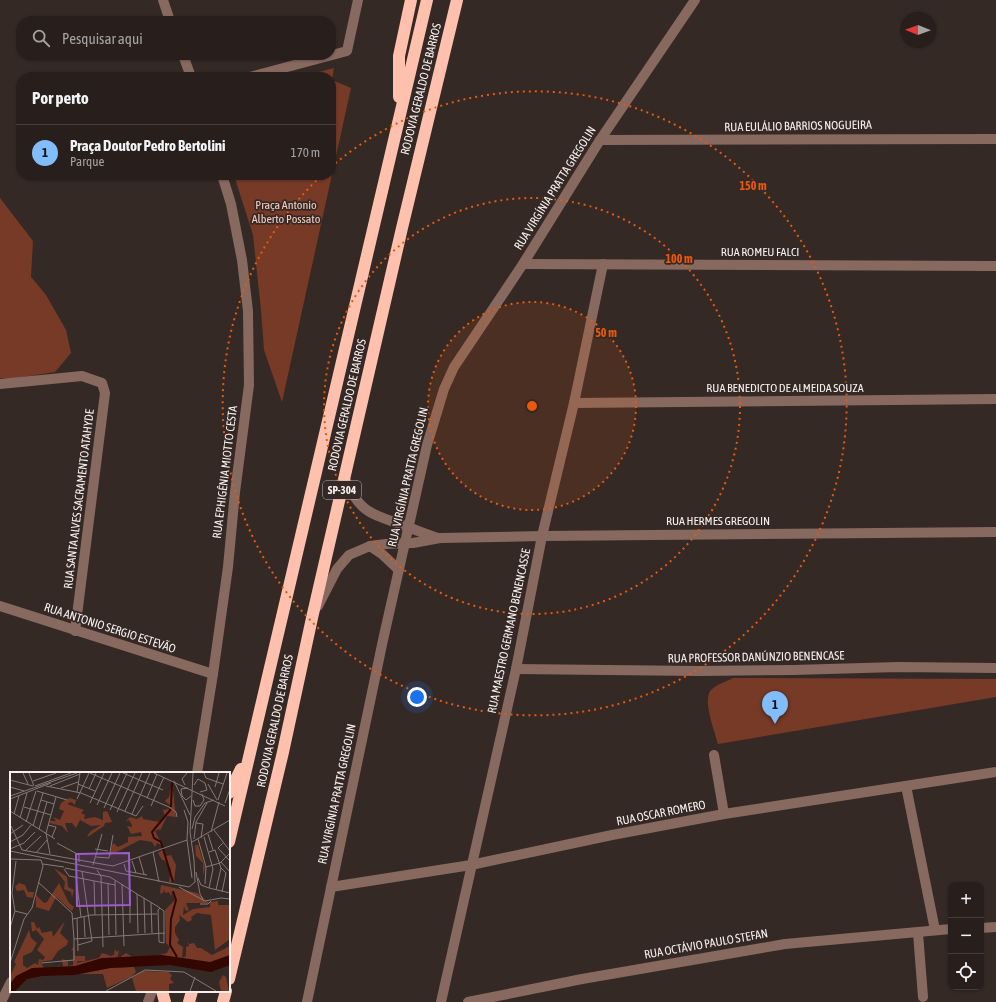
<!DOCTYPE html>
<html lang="pt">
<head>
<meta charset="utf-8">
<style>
	:root { --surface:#281f1c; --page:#342c29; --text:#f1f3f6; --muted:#a5a2a3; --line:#443d3b; --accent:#80bdfa }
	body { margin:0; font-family:"Asap Condensed",sans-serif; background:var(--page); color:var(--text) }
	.controls { position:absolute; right:12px; bottom:12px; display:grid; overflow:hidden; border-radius:8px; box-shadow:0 1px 3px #0004 }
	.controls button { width:36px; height:36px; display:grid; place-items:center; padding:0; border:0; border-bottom:1px solid var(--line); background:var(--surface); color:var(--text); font:20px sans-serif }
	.compass { position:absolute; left:900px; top:12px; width:36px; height:36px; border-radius:50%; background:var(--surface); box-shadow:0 1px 3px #0004; rotate:271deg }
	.you { position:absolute; left:417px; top:697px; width:14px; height:14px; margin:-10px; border:3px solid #fff; border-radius:50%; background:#1a73e8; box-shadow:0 0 0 6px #1a73e833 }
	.badge { display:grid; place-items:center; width:26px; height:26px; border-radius:50%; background:var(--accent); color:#111; font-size:13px; font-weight:700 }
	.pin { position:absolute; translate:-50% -33px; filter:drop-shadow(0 1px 2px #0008) }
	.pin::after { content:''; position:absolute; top:21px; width:14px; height:12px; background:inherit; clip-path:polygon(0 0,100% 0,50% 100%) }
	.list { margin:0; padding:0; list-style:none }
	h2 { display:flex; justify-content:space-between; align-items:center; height:52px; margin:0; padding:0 16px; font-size:17px }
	h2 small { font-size:13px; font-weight:400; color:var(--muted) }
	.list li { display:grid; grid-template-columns:26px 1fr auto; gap:12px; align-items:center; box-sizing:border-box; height:56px; padding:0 16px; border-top:1px solid var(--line) }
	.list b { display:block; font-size:15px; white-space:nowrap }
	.list p { margin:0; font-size:13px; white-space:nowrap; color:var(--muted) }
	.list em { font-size:13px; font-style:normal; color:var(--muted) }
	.icon { flex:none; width:22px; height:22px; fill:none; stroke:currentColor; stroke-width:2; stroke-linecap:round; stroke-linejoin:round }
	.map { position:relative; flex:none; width:996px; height:1002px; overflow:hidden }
	.search { position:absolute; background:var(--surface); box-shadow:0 1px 3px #0004; left:16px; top:16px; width:320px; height:44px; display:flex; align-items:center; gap:10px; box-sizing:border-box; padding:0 14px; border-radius:16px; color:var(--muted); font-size:15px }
	.panel { position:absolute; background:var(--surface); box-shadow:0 1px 3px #0004; left:16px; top:72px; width:320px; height:108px; border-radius:16px }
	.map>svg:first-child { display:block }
	.green { fill:#773a26 }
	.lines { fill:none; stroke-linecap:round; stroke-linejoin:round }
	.minor { stroke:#88695f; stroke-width:10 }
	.highway { stroke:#ffc1ad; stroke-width:12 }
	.ring { fill:none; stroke:#e8590c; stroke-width:2; stroke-dasharray:2 4 }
	.labels { text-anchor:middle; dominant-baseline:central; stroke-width:3.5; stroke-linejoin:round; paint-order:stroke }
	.shield { fill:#352926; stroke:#beb4b1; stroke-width:1 }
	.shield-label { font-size:11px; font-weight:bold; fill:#f8f0ed }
	.street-label { font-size:12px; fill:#f8f0ed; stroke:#352926 }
	.park-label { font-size:12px; fill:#f7cec0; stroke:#352926 }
	.inset-river { fill:none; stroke:#340600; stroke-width:2 }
	.inset-road { fill:none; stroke:#837976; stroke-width:1 }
	.view { fill:#9a5dca; fill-opacity:0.15; stroke:#9a5dca; stroke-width:2 }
	.inset-edge { fill:none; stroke:#f8f0ed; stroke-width:2 }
	.centre { fill:#e8590c; stroke:#352926; stroke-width:2 }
	.ring-label { font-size:12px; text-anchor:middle; font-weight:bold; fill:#e8590c; stroke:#352926; stroke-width:3.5; stroke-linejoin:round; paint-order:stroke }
</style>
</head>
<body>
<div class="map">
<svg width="996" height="1002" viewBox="0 0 996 1002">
	<rect width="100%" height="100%" fill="#352926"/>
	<g class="green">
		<path d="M334,68l-2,12 19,8 -69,314 -18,-52 -3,-40 -8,-75 -19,-60h97v-98h-31z"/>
		<path d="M0,198l33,43 -2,36 15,18 20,35 5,23 -16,19 -45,7 -10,-1z"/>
		<path d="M733,678l263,1v18l-278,47c-3,-12 -16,-44 -7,-54 6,-6 15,-8 22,-12z"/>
	</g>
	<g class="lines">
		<g class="minor">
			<path d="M163,0l7,21"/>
			<path d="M183,55l8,22"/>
			<path d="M250,77l97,-26 11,-51"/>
			<path d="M600,140l396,-1"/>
			<path d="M523,264l473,2"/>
			<path d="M0,384l82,-8 20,7 3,10 -30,238"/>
			<path d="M574,403l422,-4"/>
			<path d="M345,479c16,37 29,35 63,48 10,4 20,8 30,11"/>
			<path d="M370,546l12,8 17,16"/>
			<path d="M0,606l213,68"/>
			<path d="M318,606l19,-37 12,-14 21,-9 16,-2 27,-1 27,-5 102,-2 454,-4"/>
			<path d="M516,669l182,2 95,-1 105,-3 98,1"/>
			<path d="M714,755l10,59"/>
			<path d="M197,773l16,-99 15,-107 7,-75 14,-107 -1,-74 -6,-51 -11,-56 -9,-29"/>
			<path d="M906,786l29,144"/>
			<path d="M331,887l140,-22 141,-30 112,-21 272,-42"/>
			<path d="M981,928l15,-1"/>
			<path d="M918,933l5,64"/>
			<path d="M1,1002l10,-20"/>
			<path d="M148,1002l4,-11"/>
			<path d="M307,1002l76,-362 44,-195 17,-56 10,-22 69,-103 77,-124 95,-140"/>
			<path d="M441,1002l75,-333 26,-133 32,-133 29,-139"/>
			<path d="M468,1002l114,-23 203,-35 166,-15"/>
		</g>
		<g class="highway">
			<path d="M399,97v-41l12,-56"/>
			<path d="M229,793l12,-24"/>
			<path d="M229,842l198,-842"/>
			<path d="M229,979l54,-227 29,-134 90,-390 55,-228"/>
			<path d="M162,991l3,11"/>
			<path d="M189,1002l3,-11"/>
			<path d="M223,1002l3,-11"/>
		</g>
	</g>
	<circle cx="532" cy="406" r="104" fill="#e8590c" fill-opacity=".12"/>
	<g class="ring">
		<circle cx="532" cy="406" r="104"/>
		<circle cx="532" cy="406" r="208"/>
		<path d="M331 167A312 312 0 1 1 321 176"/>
	</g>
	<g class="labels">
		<rect class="shield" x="323" y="481" width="38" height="18" rx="3"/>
		<g class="shield-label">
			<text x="342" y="490">SP-304</text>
		</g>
		<g class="street-label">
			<text transform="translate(421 89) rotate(-76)">RODOVIA GERALDO DE BARROS</text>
			<text transform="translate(798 126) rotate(-1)">RUA EULÁLIO BARRIOS NOGUEIRA</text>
			<text transform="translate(555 188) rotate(-58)">RUA VIRGÍNIA PRATTA GREGOLIN</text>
			<text x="760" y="252">RUA ROMEU FALCI</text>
			<text x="785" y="388">RUA BENEDICTO DE ALMEIDA SOUZA</text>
			<text transform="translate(347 405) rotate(-77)">RODOVIA GERALDO DE BARROS</text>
			<text transform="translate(225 472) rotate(-83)">RUA EPHIGÊNIA MIOTTO CESTA</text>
			<text transform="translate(408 477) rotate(-77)">RUA VIRGÍNIA PRATTA GREGOLIN</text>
			<text transform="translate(79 499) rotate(-83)">RUA SANTA ALVES SACRAMENTO ATAHYDE</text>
			<text x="718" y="521">RUA HERMES GREGOLIN</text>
			<text transform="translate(110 628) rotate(18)">RUA ANTONIO SERGIO ESTEVÃO</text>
			<text transform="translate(509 631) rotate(-78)">RUA MAESTRO GERMANO BENENCASSE</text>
			<text transform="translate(756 657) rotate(-1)">RUA PROFESSOR DANÚNZIO BENENCASE</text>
			<text transform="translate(275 721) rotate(-78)">RODOVIA GERALDO DE BARROS</text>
			<text transform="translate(337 794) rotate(-78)">RUA VIRGÍNIA PRATTA GREGOLIN</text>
			<text transform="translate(661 813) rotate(-11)">RUA OSCAR ROMERO</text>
			<text transform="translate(706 944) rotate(-10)">RUA OCTÁVIO PAULO STEFAN</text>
		</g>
		<g class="park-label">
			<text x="286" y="205">Praça Antonio<tspan x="286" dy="14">Alberto Possato</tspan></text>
		</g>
	</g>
	<g transform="translate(10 772)">
		<rect width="220" height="220" fill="#352926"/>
		<path d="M162,10l4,35 -9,-1 -7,15 -1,-2 -4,2 8,15 -6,-3 -2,4 -3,-5 -12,-2 -31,16 4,-13 5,4 10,-5v-5l14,-1 -1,-4 -10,2 -4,-8 5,1v-2l-3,-5 -4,2 5,-5 7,2 5,-3 1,3 17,3 5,-6 -2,-6 7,-1v-4l-5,-4 4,-4zM59,26l14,4 -7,-2 -1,5 -4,-3 -4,2 17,6 -3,3 4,2 -1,4 11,-2 8,3v-8l4,-1 5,11 -7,1 -1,3 -15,10h-2l4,-5 10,-6 -10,1 -11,-6 -4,8 -4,-5h-7l3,10 -6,-7 -13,-3 1,-2h6l-3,-4 7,3 4,-9 -5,-2 2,-6zM185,73h3l7,22 -2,9v-13l-7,-7zM154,77l2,7 5,-1 5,10 -2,17h-5l2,-13 -7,-9h-2l-4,-7zM44,96l13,9 1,10 6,3 -2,8 -1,-6 -7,-3 1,-7zM9,111l6,2 3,7h6l-1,6 -6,-1 -3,-7 -7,1 -2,-4zM49,111l10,20 5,4 -2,4 -16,-14 -7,14 -13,-4v-12l8,8 3,-1zM151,113l36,8 12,10h-23l3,8 -4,-1 -1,-5 -1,10 10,-6 17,-2v-5l8,-1v4h12v34l-15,11 -4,-35 -14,-2 -6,4 1,3 -4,2 -9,-7 1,5 -5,7v6l4,7 -2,3 6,4 -1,11 4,-2v-9l3,-1 -2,-7 2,5 5,-1 3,5h4l11,7 18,-9v9l-22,9 -52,-8 11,-3 3,-6 -4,-4 -1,-33 10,-10 -3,-9 -1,6 -2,-5 -3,1 -3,-4 1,3 -4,2zM55,149l-5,12 8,8 -1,4 -9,6 -6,9 -12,2 4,6 -34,19v-11l6,-12 -2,-2 15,-32 2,8 6,5 -5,9 -9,4v9l4,3 8,-5 3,2 1,-6 4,1 2,-3 -8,-7 7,-11 -8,-9 -4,2 -1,-10h3l3,7 2,-2 3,6 10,-2 1,6zM64,174l1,10h10v5h-7l-1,2 22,-5 3,-5 9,3 3,-1 1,-6 2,3 2,-2 -1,6 -3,-2 4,4 7,-5 10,6 -37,1 -26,8 -16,2 1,-5 2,3 3,-2 -1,-7 6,2v5l5,-1v-15l-2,1zM124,195l2,5 -5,5 -24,11 -4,-14h-23l30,-6zM133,199l25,1 4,3 -2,4 4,4 -5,1v7h-33l-4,-13zM213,203l3,2 3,14h-8l-2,-9z" fill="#773a26"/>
		<path d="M152,183l48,7 20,-7v10l-19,7 -41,-7 -60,3 -36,7 -32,1 -15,3 -12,12h-5v-7l6,-8 16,-8 43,-2 27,-8z" fill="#340600"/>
		<path class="inset-river" d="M161,35l1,-25M161,37l-19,23 2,6 7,4 12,40M163,119l3,9 -5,19 -1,26 7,12"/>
		<path class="inset-road" d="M13,1l5,11M19,1l5,13M80,1l79,34 7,5 1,5M113,1l40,17M144,1l71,33M183,1l-3,59 4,28M194,1l2,5 17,6M0,8l23,6M23,9l23,-8M164,9l16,34M68,12l17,7M198,12l9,16M175,13l-3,-6 5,-6M184,13l4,-6 7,4 2,7 -7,2M25,14l36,-13M36,14l35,7 55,23 7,-10M40,14l30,-12M0,15l14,4M205,15l4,-14M51,16l17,-6M178,16l-7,1 1,7 4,4 5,-4M79,17l7,-16M27,19l30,9M67,20l3,-19M0,24l67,-23M137,26l10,-24M0,27l41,-16M67,27l12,-26M31,28l13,4M183,28l2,6h5l4,-6 -2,-6M208,28l9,-27M80,31l14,-30M215,31l5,-14M87,33l15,-32M141,34l13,-29M14,35l27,8M94,36l16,-35M100,38l17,-37M0,39l45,28M115,39l17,-38M107,40l18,-39M4,42l5,-18M122,42l18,-41M10,46l7,-25M16,50l10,-31M186,51l7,1 -2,14M38,53l8,2 -4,10M1,54l11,24 91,16 74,-26 1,-18 -4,-12M23,54l10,-33M29,57l8,-27M182,57l3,-12 10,-14 9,-3M204,58l16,21M201,60l8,-30M0,62l13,-9M198,62l5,16M194,65l9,32 -4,19 21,5M184,67l2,-17 11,-19M188,67l8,28 -1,17M177,68l5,38M0,70l13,-7 8,-10M182,70l38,-22M47,71l22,12v7M213,71l-5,5 12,13M0,77l14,-6 11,-11M85,77l13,2M0,79l179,36 6,-5 -1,-22M15,79l16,-15M143,80l6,30M199,80l6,-2 6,18 5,5 -4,19M26,81l11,-13M40,82l-4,-21 10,-36M86,85l13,1 4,-23M129,85l5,17M0,87l31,1 2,6 -11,42 -8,11 -14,44M122,89l4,12M211,90l9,10M33,92l21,3M114,92l2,7 21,4M83,93l9,-31M196,95l14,-4 10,-10M55,96l45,9 27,17 20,12 7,5v32l-5,-1 -1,-32 2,-2M54,97l5,7 46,9M87,98l4,6 2,71M186,100l4,22 3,5M66,105l5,40M188,106l3,7 8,3M84,109l1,34M105,109l1,54M28,110l34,31 2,26v21l-33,3M98,111l1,52M112,112l2,62M169,115l26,14 16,-3 9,1M120,118v33M206,118l5,-22M127,122l1,39M134,126l1,35M141,131l1,30M190,132h8l3,-3M5,139l12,3M74,144l1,21M67,146l1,33M63,147l18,-4 66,-1M0,156l5,-17 -3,-18 4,-32M64,167l91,-6M68,173l14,-4 -10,-70M96,219l39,-21 39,2 32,19M180,219l5,-14"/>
		<path class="view" d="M119,81l1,52 -53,1 -1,-52z"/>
		<rect width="220" height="220" class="inset-edge"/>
	</g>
	<circle cx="532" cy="406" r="6" class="centre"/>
	<g class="ring-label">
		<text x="753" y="190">150 m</text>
		<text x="679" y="263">100 m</text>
		<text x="606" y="337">50 m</text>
	</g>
</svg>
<div class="controls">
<button>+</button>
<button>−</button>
<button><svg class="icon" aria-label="locate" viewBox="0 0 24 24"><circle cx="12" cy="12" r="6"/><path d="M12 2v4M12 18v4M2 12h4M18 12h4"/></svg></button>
</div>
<svg class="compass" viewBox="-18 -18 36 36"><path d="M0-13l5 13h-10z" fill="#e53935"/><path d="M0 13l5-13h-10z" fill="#a5a2a3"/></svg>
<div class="you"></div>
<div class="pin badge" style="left:775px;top:724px">1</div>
<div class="search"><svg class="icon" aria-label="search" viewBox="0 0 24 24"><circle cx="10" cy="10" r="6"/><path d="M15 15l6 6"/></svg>Pesquisar aqui</div>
<section class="panel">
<h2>Por perto<small></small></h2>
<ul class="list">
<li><span class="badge">1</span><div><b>Praça Doutor Pedro Bertolini</b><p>Parque</p></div><em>170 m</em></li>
</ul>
</section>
</div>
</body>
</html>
